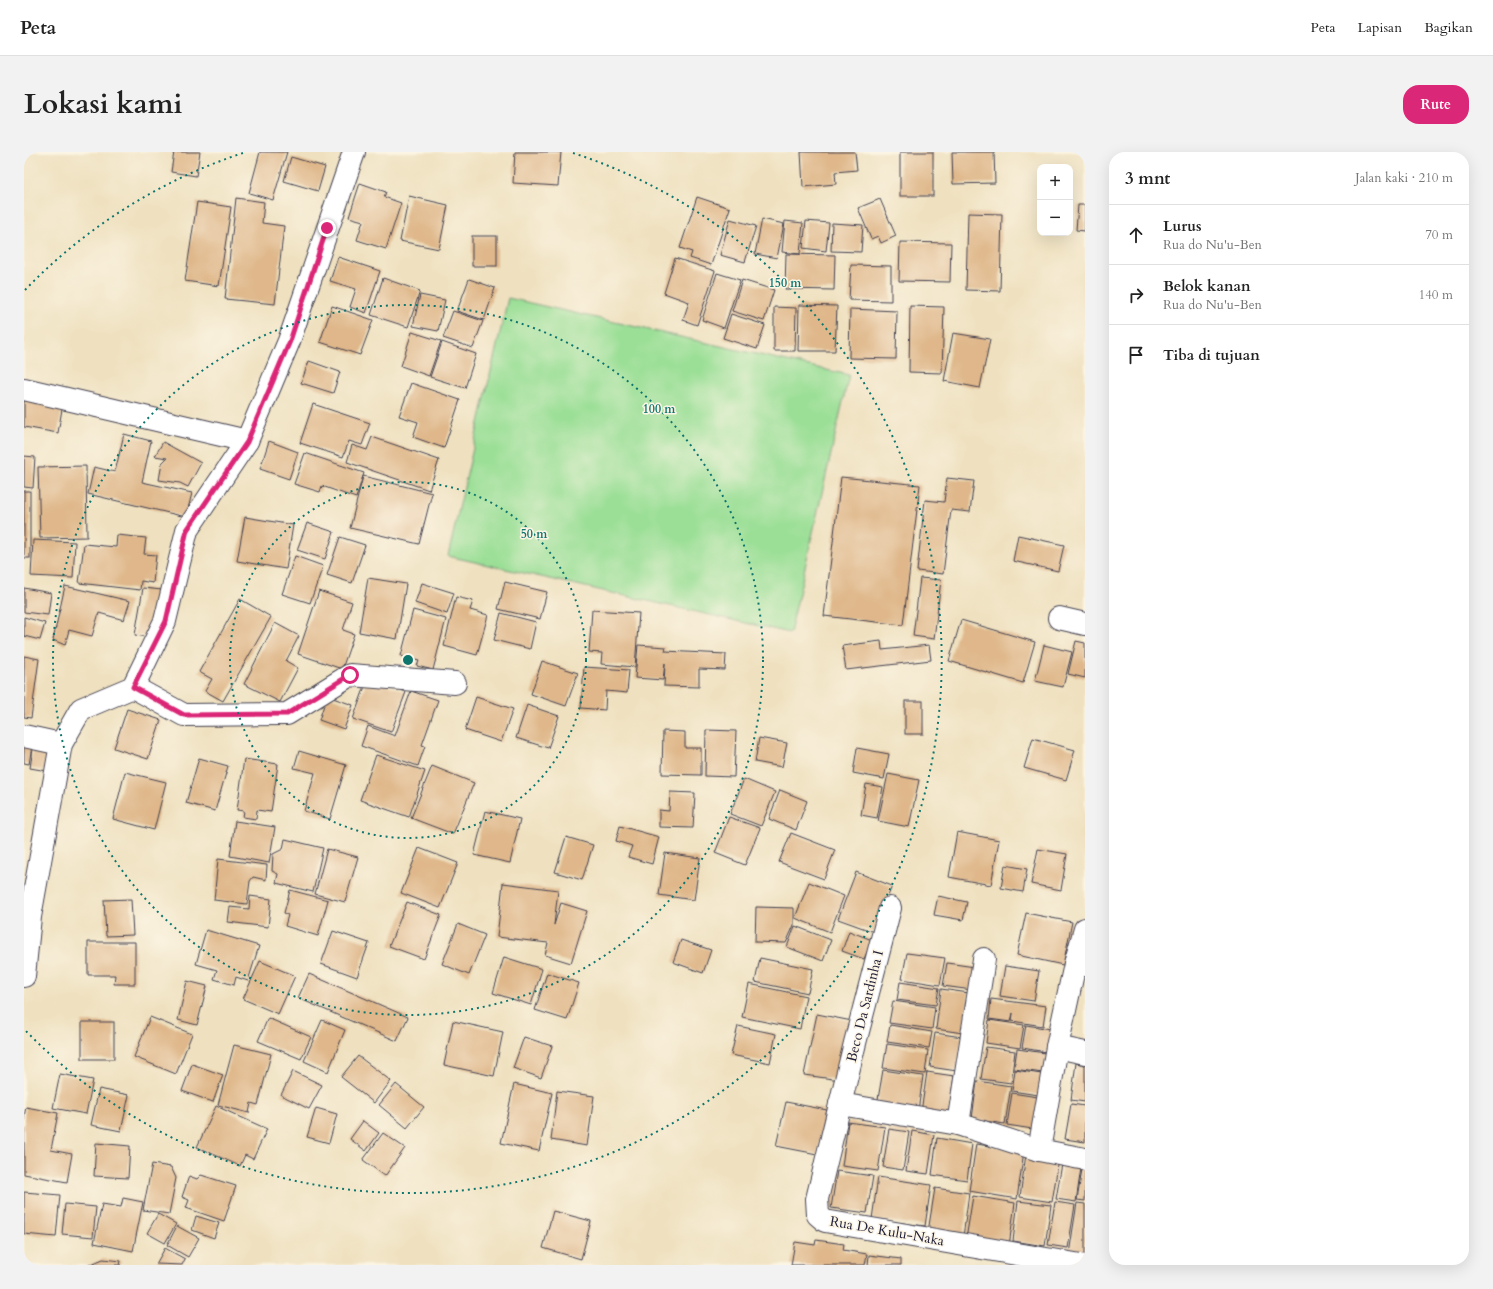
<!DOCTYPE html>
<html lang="id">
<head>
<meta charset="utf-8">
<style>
	:root { --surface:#fff; --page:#f2f2f2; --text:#222; --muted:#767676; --line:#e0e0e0; --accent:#db2777 }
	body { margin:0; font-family:Cardo,serif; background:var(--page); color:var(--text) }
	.controls { position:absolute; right:12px; top:12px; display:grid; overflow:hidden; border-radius:8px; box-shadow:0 4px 16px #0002 }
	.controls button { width:36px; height:36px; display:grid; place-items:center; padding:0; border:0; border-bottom:1px solid var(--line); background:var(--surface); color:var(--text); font:20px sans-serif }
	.stop { position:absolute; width:12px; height:12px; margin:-9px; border:3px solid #db2777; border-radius:50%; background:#fff }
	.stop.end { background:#db2777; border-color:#fff; box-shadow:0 1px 4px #0008 }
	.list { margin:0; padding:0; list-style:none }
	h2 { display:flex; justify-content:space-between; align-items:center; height:52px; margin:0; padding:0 16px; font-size:17px }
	h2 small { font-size:13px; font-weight:400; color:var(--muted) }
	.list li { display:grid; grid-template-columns:26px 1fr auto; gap:12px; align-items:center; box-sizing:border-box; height:60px; padding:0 16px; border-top:1px solid var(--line) }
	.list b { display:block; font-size:15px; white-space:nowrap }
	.list p { margin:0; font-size:13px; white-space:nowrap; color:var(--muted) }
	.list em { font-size:13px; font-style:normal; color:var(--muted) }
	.icon { flex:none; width:22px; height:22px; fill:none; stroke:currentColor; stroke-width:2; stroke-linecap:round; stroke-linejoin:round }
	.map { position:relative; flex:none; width:1061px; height:1113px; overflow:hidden; border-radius:16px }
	header { display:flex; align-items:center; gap:24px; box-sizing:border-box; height:56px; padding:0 20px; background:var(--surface); border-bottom:1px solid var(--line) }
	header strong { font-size:19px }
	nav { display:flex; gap:22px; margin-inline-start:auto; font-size:14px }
	.intro { display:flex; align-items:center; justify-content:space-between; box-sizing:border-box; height:96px; padding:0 24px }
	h1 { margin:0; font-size:28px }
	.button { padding:10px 18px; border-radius:16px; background:var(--accent); color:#fff; font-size:14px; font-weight:700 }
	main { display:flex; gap:24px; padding:0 24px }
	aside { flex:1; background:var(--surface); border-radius:16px; box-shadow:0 4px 16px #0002 }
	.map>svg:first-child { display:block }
	.green { fill:#9bdf97; stroke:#5e8069 }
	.building { fill:#dfb78a }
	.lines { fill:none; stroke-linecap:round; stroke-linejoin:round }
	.minor-casing { stroke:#413f4f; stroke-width:24 }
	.minor { stroke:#fff; stroke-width:22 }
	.route { stroke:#db2777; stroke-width:5 }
	.ring { fill:none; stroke:#0f766e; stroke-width:2; stroke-dasharray:2 4 }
	.labels { text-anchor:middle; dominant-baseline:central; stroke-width:3; stroke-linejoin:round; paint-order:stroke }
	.street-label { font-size:14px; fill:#22223b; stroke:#fcf5e5 }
	.centre { fill:#0f766e; stroke:#fcf5e5; stroke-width:2 }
	.ring-label { font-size:12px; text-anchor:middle; font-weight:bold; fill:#0f766e; stroke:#fcf5e5; stroke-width:3; stroke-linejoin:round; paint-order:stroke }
</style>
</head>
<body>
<header>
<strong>Peta</strong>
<nav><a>Peta</a><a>Lapisan</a><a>Bagikan</a></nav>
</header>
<div class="intro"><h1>Lokasi kami</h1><a class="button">Rute</a></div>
<main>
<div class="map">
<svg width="1061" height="1113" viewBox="0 0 1061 1113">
	<rect width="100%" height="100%" fill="#fcf5e5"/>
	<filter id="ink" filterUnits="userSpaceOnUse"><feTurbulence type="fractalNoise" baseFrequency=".025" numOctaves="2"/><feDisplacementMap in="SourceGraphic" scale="8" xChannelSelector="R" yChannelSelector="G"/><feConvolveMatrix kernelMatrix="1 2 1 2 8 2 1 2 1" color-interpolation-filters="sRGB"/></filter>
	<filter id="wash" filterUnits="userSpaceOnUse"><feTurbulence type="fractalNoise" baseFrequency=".012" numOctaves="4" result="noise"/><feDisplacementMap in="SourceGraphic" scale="16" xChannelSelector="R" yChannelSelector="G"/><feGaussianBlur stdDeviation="0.9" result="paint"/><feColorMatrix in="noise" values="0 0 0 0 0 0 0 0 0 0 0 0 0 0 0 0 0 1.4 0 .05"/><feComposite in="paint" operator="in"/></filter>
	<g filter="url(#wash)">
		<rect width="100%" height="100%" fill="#efe1c0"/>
		<path class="green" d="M484,146l341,77 -59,258 -342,-77z"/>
		<g id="blocks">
			<g class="building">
				<path d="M150,0h26l-4,24 -25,-4z"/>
				<path d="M236,0h27l-14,48 -24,-7z"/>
				<path d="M491,0h46l-3,34 -45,-3z"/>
				<path d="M777,0h54l2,18 -22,2 1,12 -33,3z"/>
				<rect x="876" y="0" width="33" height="44"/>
				<path d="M928,0h42l1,31 -42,1z"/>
				<path d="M267,5l34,10 -7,24 -34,-10z"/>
				<path d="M336,31l26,9 -2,5 17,6 -15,46 -29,-9 6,-19 -14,-4z"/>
				<path d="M385,44l39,9 -9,44 -39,-8z"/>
				<path d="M673,45l33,11 -19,57 -21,-7 2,-6 -12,-4z"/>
				<path d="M212,46l28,4 -2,21 22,3 -9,78 -50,-5z"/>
				<path d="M856,47l16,37 -15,7 -3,-7 -7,3 -13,-31z"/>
				<path d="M173,50l34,5 -12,79 -34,-5z"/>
				<path d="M1054,53h7v26l-9,-1z"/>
				<path d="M944,61l34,1 -2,77 -34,-1z"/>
				<path d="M706,67l26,7 -11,36 -25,-7z"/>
				<path d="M738,67l22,5 -7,34 -22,-4z"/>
				<path d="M761,69l18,2 -3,31 -18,-2z"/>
				<path d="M782,69l23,2 -3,28 -23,-3z"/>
				<path d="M808,71l31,2 -2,27 -30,-1z"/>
				<rect x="448" y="84" width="25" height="30"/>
				<path d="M876,90l51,1 -1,39 -51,-1z"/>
				<path d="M762,102l49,1 -1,35 -49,-1z"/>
				<path d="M314,105l42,14 -14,42 -16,-6 6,-18 -26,-8z"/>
				<path d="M651,106l40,13 -18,54 -14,-5 6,-18 -25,-9z"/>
				<path d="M827,113l40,1v35l-42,-1z"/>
				<path d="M693,121l23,7 -16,48 -22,-8z"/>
				<path d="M359,126l37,13 -12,36 -37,-12z"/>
				<path d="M445,127l26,9 -11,32 -27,-9z"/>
				<path d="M718,128l32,10 -10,31 -32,-10z"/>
				<path d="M396,143l25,5 -7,31 -25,-5z"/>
				<path d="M775,153l38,1 -2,45h-37z"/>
				<path d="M308,154l41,14 -13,35 -40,-13z"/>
				<path d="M886,154l34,1 -2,66 -33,-1z"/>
				<path d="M750,155l22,1 -1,43h-21z"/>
				<path d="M826,157l47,2 -1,48 -47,-1z"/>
				<path d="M429,159l30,10 -10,27 -30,-10z"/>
				<path d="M707,162l34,11 -8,24 -34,-11z"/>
				<path d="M388,180l29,9 -12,35 -28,-10z"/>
				<path d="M929,181l37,6 -10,49 -36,-7z"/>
				<path d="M418,190l34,12 -11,34 -35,-11z"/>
				<path d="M285,209l31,11 -7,21 -32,-10z"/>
				<path d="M387,231l49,17 -16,48 -31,-11 5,-15 -19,-6z"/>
				<path d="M0,244l39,7 -5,30 -34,-6z"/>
				<path d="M289,252l57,19 -8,22 -13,-4 -6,16 -43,-14z"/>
				<path d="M100,282l27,7 -9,41 50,11 -6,24 -98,-23 6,-27 21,5z"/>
				<path d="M348,285l67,23 -10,30 -82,-28 5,-17 15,5z"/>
				<path d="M245,289l29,11 -9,27 -29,-10z"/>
				<path d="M139,290l38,21 -13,24 -8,-4 -21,-3 3,-17 5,-5 -12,-2z"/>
				<path d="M281,301l59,20 -8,25 -34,-12 -2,6 -26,-8z"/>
				<path d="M0,304l11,1 -2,31 -9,-1z"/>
				<path d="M62,314l1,71 -47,1 -2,-71z"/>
				<path d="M339,324l69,17 -13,51 -69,-16z"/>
				<path d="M817,325l79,8 -17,140 -79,-9z"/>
				<path d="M923,326l27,3 -4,31 -19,-2 -8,64 -26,-3 8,-71 19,2z"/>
				<rect x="0" y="339" width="6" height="67"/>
				<path d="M221,365l48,8 -7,44 -49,-8z"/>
				<path d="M283,371l27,9 -9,27 -28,-9z"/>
				<path d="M93,383l29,3 -2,16 12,1 -3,28 -12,-2 -1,9 -61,-7 5,-39 32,3z"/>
				<path d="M994,383l46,10 -6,26 -45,-10z"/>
				<path d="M316,385l25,8 -13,38 -25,-8z"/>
				<path d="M9,388l42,2 -2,36 -42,-2z"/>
				<path d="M271,404l28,10 -13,37 -28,-9z"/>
				<path d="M344,426l38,6 -9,55 -38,-7z"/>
				<path d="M896,426l21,2 -7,59 -21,-3z"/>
				<path d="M481,430l42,10 -7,27 -42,-10z"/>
				<path d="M398,431l32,10 -7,21 -32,-11z"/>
				<path d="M41,434l65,15 -6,19 -25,-7 -7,23 -23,-6 -4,15 -12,-5z"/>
				<path d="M0,436l27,5 -3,22 -24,-3z"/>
				<path d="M119,436l19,2 -8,48 -19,-3z"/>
				<path d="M295,439l33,11 -9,28 11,4 -12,35 -44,-15z"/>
				<path d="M432,445l17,4 -3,9 18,5 -11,40 -33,-9z"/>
				<path d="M216,447l31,18 -48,84 -18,-10 7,-12 -13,-7z"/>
				<path d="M389,458l33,9 -13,51 -16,-4 2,-5 -18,-5z"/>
				<path d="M568,458l47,3 -4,54 -34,-3 1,-11 -13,-1z"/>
				<path d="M477,461l35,9 -6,27 -36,-9z"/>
				<path d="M0,465l21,6 -5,17 -16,-4z"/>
				<path d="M937,468l74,22 -12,41 -74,-22z"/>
				<path d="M251,471l24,13 -13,25 12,7 -18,34 -36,-18z"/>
				<path d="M857,489l1,9 47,-5 2,15 -85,10 -4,-24z"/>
				<path d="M1052,489l9,2v35l-17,-4z"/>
				<path d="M614,493l28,2 -1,4 61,3 -1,16 -26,-1v18l-35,-1 1,-23 -2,17 -28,-2z"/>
				<path d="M1020,493l28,7 -9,35 -28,-6z"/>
				<path d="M0,504l15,3 -8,59 -7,-1z"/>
				<path d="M518,509l36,12 -12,33 -35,-12z"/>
				<path d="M560,515l45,3 -2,23 -21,-2 -1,19 -24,-2z"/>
				<path d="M344,526l38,14 -15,40 -38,-13z"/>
				<path d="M387,539l27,9 -16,45 3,1 -7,20 -57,-20 7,-20 27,10z"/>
				<path d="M303,544l26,9 -9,24 -25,-9z"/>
				<path d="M452,545l37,12 -12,33 -36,-12z"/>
				<rect x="881" y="549" width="18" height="33"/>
				<path d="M503,553l32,11 -11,32 -32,-10z"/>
				<path d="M103,557l34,11 -13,39 -34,-11z"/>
				<path d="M682,578l30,1 -2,46 -29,-1z"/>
				<path d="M639,579l22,1v16h16v27l-39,-1z"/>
				<path d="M735,586l28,5 -5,24 -27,-5z"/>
				<path d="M1009,586l42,12 -9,30 -42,-12z"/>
				<path d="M0,587l9,1 -4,24 -5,-1z"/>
				<path d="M833,596l32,6 -5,25 -31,-6z"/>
				<path d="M9,597l23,3 -3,20 -23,-4z"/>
				<path d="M275,599l47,14 -16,54 -26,-8 11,-38 -21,-5z"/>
				<path d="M352,603l49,16 -16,46 -49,-17z"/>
				<path d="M175,606l29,8 -13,45 -29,-8z"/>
				<path d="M220,607l34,5 -7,48 -14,-2 -1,9 -13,-2 1,-6 -7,-1z"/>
				<path d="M408,614l42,17 -21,51 -42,-16z"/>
				<path d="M101,620l41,10 -12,48 -41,-11z"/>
				<path d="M864,622l31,6 -10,47 -31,-6z"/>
				<path d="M720,627l31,13 -14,34 -31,-12z"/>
				<path d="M842,632l17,3 -6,31 -16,-3z"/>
				<path d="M756,638l27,11 -11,29 -27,-11z"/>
				<path d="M646,640l25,1 -2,35 -34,-1v-17l10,1z"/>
				<path d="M461,659l35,8 -10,44 -36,-8z"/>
				<path d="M705,665l31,11 -15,37 -30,-12z"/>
				<path d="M211,669l40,6 -6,36 -39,-7z"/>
				<path d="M596,674l39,11 -7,27 -24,-7 4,-11 -16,-5z"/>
				<path d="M933,680l42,8 -8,45 -42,-8z"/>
				<path d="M767,681l44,17 -11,29 -45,-17z"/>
				<path d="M542,685l27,8 -11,35 -27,-8z"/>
				<path d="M261,687l38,9 -10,44 -37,-9 2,-9 -6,-3 1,-17 10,-5z"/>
				<path d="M395,696l39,15 -18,45 -39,-15z"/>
				<path d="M303,697l31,8 -13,45 -30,-8z"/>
				<path d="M1014,697l29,5 -6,36 -30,-6z"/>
				<path d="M641,701l35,5 -6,42 -35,-5z"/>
				<path d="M194,707l49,6 -1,15 -13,-3 -3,4 -3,23 -33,-4z"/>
				<path d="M981,713l22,4 -4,23 -22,-4z"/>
				<path d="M832,720l36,14 -18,46 -36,-13z"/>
				<path d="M785,730l35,14 -14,36 -35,-14z"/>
				<path d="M479,731l55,7 -4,35 7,-22 26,8 -16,52 -26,-8 3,-12 -51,-6z"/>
				<path d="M266,738l38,10 -10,36 -33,-10 3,-11 -4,-2z"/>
				<path d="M226,744l21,3 -3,28 -40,-5 2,-15 19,2z"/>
				<path d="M914,744l29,6 -4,18 -29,-5z"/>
				<path d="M107,747l2,36 -27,1 -2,-36z"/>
				<path d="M383,750l34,13 -17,44 -35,-13z"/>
				<path d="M732,755l38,1v17l-8,18 -31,-1z"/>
				<path d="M1002,761l46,9 -9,43 -46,-10z"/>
				<path d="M434,772l27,11 -16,40 -27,-11z"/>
				<path d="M771,774l36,14 -8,21 -36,-14z"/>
				<path d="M182,778l53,16 -11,35 -12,-4 -2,8 -20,-6 3,-9 -21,-6z"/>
				<path d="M309,779l36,12 -12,34 -36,-13z"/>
				<path d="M825,779l23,9 -8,19 -22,-8z"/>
				<path d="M657,788l30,10 -8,23 -30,-11z"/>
				<path d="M64,790h47v42h-21l1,-9h-27z"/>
				<path d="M883,801l38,5 -5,27 -38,-6z"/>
				<path d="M480,805l38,12 -11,36 -38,-12z"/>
				<path d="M736,806l53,11 -5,24 -53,-11z"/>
				<path d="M236,809l35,15 -17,38 -35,-15z"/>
				<path d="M923,811l28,4 -3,23 -29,-4z"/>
				<path d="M981,814l34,5 -5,30 -34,-5z"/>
				<path d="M523,821l32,10 -12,37 -32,-10z"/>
				<path d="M285,822l99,43 -11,24 -99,-43z"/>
				<path d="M163,829l20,5 -10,39 -19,-5z"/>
				<path d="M876,830l39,6 -3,17 -39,-5z"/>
				<path d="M725,832l57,12 -6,33 -58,-12z"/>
				<path d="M917,837l28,4 -6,40 -27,-4z"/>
				<path d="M967,847l55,7 -3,20 -31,-5 1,-8 -2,9 -22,-3z"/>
				<path d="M869,849l42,6 -3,22 -43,-6z"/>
				<path d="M793,862l35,7 -12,59 -36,-5z"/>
				<path d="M126,865l42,17 -16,40 -42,-17z"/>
				<path d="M244,866l43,19 -10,22 -43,-18z"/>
				<path d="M298,868l23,10 -17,42 -24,-11z"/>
				<path d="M965,868l35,5 -4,23 -34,-5z"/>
				<path d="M429,869l50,11 -9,44 -50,-11z"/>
				<rect x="58" y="870" width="32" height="37"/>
				<path d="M866,873l42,7 -3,16 -42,-6z"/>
				<path d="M1002,873l31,5 -4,23 -31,-5z"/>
				<path d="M714,874l38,8 -6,29 -39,-8z"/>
				<path d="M911,881l27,4 -5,34 -27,-4z"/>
				<path d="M500,885l28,9 -11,32 -28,-10z"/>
				<path d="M863,892l41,6 -3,24 -42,-6z"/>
				<path d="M210,893l37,9 -13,51 -7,-2 -2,10 -31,-8z"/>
				<path d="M962,895l29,4 -4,32 -30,-4z"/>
				<path d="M993,897l35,5 -2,20 -36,-5z"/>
				<path d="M334,904l33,25 -17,22 -33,-26z"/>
				<path d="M1052,911l9,2v37l-14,-2z"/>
				<path d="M168,912l31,11 -10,27 -31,-11z"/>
				<path d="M859,918l40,6 -5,35 -41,-6z"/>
				<path d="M991,918l33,5 -3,21 -33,-5z"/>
				<path d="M269,919l29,14 -13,24 -28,-14z"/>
				<path d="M903,920l27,4 -6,40 -27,-4z"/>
				<path d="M36,922l33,6 -7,34 -33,-6z"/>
				<path d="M953,929l34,5 -6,38 -33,-5z"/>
				<path d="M372,932l28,23 -17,21 -28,-23z"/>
				<path d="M490,932l38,9 -13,58 -38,-8z"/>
				<path d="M75,937l30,6 -8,36 -30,-6z"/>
				<path d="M533,939l37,5 -7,50 -36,-6z"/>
				<path d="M988,941l32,5 -5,32 -32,-5z"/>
				<path d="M762,950l41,8 -10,44 -41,-8z"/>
				<path d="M1047,952l14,2v36l-20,-3z"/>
				<path d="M192,954l51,23 -14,30 -8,-4 -5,11 -43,-19z"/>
				<path d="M2,955l32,6 -7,37 21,4 -5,28 -43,-8v-57z"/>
				<path d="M292,956l21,6 -8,29 -22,-6z"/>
				<path d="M339,969l16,12 -13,18 -16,-12z"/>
				<path d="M824,970l37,5 -7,44 -36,-5z"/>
				<path d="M865,977l20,3 -6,38 -20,-3z"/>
				<path d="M888,979l22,4 -6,39 -22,-3z"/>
				<path d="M359,981l22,15 -20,28 -22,-16z"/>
				<path d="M913,986l35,6 -5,36 -35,-5z"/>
				<path d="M72,991l34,3 -2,32 -34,-2z"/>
				<path d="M952,992l48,7 -7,48 -48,-8z"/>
				<path d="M1002,1002l33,5 -7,43 -32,-5z"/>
				<path d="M1039,1006l19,3 -6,41 -20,-3z"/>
				<path d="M1059,1011h2v38l-8,-1z"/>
				<path d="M128,1012l19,3 5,11 -7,36 -26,-4z"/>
				<path d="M813,1019l36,5 -6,37 -36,-5z"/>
				<path d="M177,1023l35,11 -12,35 -38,-13 3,-8 -7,-3 7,-21 8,3z"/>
				<path d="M854,1025l53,8 -6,41 -53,-7z"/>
				<path d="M911,1036l34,5 -6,44 -35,-5z"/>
				<path d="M0,1040l36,3 -4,42 -32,-3z"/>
				<path d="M949,1044l42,7 -6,43 -43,-7z"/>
				<path d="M99,1046l20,4 -10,49 -39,-8 8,-39 19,3z"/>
				<path d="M994,1049l33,4 -6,41 -32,-5z"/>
				<path d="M1031,1050l20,3 -7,43 -20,-3z"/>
				<path d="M1053,1051l8,1v52l-16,-2z"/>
				<path d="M41,1052l31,3 -3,30 -31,-3z"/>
				<path d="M529,1059l38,10 -10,38 -38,-11z"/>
				<path d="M134,1062l18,10 -11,19 -18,-10z"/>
				<path d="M172,1064l23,7 -5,15 -22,-8z"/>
				<path d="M153,1074l22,12 -11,19 -21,-12z"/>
				<path d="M792,1088l28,4 -1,6 24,4 -2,11h-74l4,-23 20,3z"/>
				<path d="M141,1096l20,11 -3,6 -26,-1z"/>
				<path d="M845,1103l32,4v6h-33z"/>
				<path d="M79,1107l18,2 -1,4h-31z"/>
			</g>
		</g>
	</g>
	<g filter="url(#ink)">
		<use href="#blocks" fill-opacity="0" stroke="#413f4f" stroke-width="1"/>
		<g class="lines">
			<g class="minor-casing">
				<g id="minor">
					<path d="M0,237l223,52"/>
					<path d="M1035,466l26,6"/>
					<path d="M109,535l51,28 103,-1 63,-39 105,8"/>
					<path d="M0,584l37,8"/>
					<path d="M866,756l-35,135 -38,156 1,16 7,6 256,44"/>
					<path d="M1051,812l10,-35"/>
					<path d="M0,824l6,-59 31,-173 20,-35 52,-22 32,-66 22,-91 60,-89 42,-100 65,-189"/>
					<path d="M1033,895l28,6"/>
					<path d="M816,952l118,20 81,26 46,9"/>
					<path d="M934,972l26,-165"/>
					<path d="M1015,998l18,-103 18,-83 10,1"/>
				</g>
			</g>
			<use href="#minor" class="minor"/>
		</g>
	</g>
	<g class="lines" filter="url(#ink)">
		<path class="route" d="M303,76l-37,113 -43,101 -60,88 -21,91 -33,66 51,28 103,-1 63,-39"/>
	</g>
	<g class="ring">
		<circle cx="384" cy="508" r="178"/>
		<circle cx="384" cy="508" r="355"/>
		<path d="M1 138A533 533 0 0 1 219 1M549 1A533 533 0 1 1 1 878"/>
	</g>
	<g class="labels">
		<g class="street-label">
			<text transform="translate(841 854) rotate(-76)">Beco Da Sardinha I</text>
			<text transform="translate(863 1079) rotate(10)">Rua De Kulu-Naka</text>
		</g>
	</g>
	<circle cx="384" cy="508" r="6" class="centre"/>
	<g class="ring-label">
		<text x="761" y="135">150 m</text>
		<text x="635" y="261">100 m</text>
		<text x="510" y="386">50 m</text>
	</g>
</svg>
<div class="controls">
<button>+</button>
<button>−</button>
</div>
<div class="stop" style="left:326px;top:523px"></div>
<div class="stop end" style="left:303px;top:76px"></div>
</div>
<aside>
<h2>3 mnt<small>Jalan kaki · 210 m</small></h2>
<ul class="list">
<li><svg class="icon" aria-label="ahead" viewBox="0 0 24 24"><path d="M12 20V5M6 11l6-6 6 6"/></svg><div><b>Lurus</b><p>Rua do Nu'u-Ben</p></div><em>70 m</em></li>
<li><svg class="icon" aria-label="right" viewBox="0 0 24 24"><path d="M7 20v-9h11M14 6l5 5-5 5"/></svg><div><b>Belok kanan</b><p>Rua do Nu'u-Ben</p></div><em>140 m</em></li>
<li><svg class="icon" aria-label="arrive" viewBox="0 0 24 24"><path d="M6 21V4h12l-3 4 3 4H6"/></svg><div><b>Tiba di tujuan</b></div></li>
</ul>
</aside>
</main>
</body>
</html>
